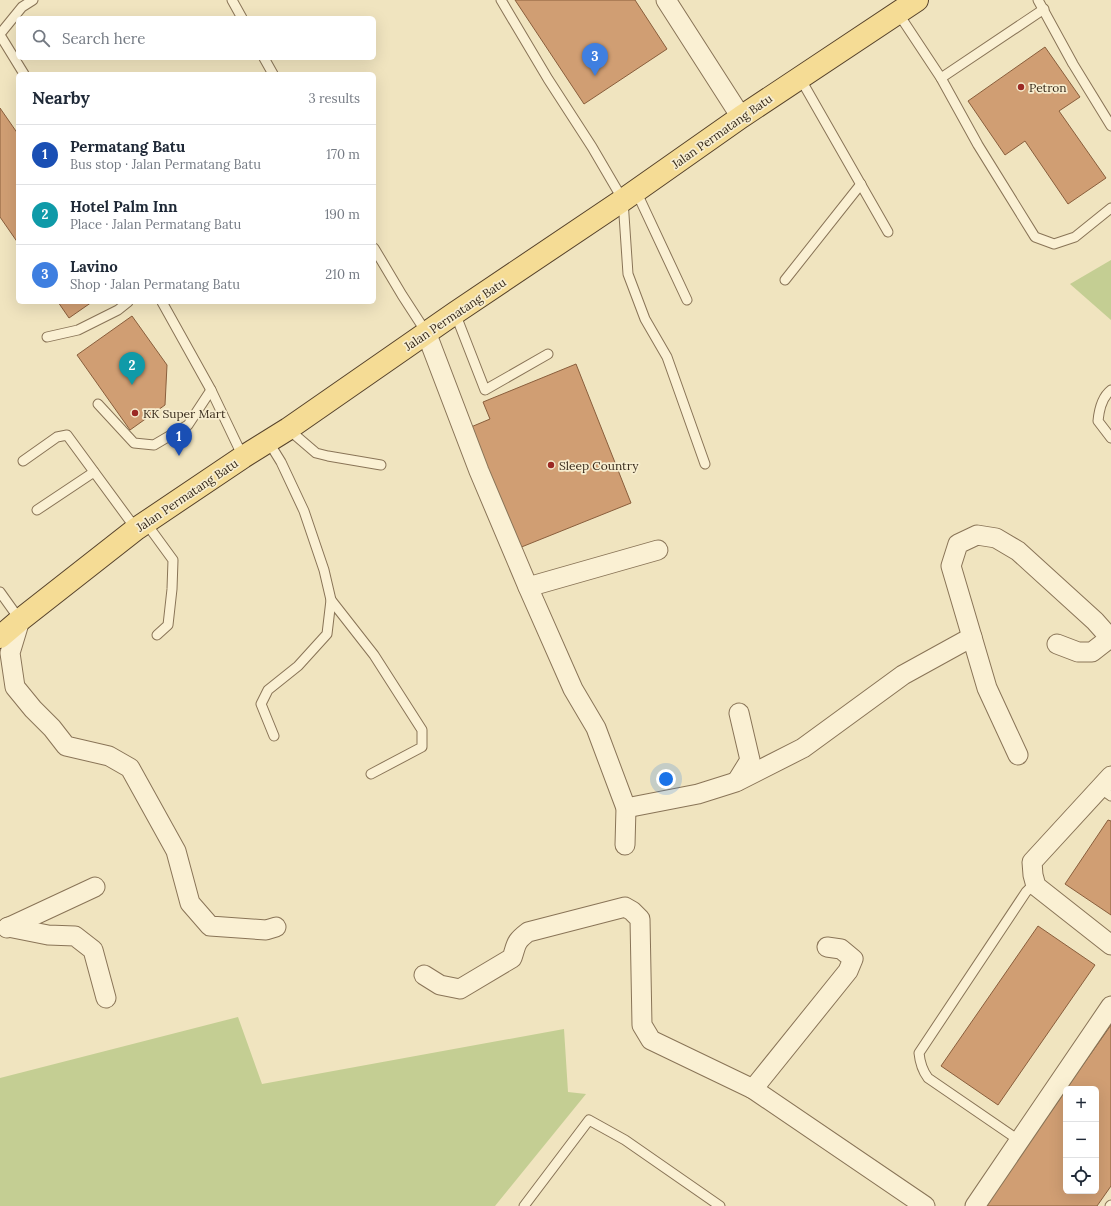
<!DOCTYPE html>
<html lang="en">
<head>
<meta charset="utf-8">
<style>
	:root { --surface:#fff; --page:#f6f6f7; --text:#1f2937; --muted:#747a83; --line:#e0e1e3; --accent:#9b2924 }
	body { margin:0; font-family:Lora,serif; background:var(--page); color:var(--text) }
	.controls { position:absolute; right:12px; bottom:12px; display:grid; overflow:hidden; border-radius:6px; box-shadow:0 4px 16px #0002 }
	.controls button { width:36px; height:36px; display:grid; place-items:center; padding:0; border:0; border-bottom:1px solid var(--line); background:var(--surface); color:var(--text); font:20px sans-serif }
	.you { position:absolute; left:666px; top:779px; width:14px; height:14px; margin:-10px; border:3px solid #fff; border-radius:50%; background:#1a73e8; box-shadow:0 0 0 6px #1a73e833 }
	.badge { display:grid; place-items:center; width:26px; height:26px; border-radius:50%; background:var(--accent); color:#fff; font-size:13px; font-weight:700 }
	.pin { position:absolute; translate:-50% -33px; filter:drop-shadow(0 1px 2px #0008) }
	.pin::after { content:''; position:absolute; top:21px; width:14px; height:12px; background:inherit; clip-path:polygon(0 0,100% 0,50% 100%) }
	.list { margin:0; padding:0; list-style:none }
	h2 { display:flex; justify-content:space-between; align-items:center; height:52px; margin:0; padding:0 16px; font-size:17px }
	h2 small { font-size:13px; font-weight:400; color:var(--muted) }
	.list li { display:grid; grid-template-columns:26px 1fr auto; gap:12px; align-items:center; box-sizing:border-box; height:60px; padding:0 16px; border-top:1px solid var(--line) }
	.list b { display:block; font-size:15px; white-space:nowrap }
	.list p { margin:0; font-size:13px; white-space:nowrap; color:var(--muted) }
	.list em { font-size:13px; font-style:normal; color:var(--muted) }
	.icon { flex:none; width:22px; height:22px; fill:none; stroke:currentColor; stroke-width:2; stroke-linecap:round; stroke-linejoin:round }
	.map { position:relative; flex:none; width:1111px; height:1206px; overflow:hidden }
	.search { position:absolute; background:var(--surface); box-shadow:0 4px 16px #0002; left:16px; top:16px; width:360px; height:44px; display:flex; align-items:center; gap:10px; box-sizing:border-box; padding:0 14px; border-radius:6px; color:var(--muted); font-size:15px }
	.panel { position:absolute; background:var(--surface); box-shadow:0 4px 16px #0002; left:16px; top:72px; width:360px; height:232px; border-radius:6px }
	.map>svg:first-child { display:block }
	.green { fill:#c4ce93 }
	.building { fill:#d09e73; stroke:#895e3c }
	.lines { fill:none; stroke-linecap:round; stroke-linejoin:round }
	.lane-casing { stroke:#897457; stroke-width:11 }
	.street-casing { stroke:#897457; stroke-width:21 }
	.primary-casing { stroke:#56422b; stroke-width:24 }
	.lane { stroke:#faf0d3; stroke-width:9 }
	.street { stroke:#faf0d3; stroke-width:19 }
	.primary { stroke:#f5dc95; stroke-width:22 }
	.poi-dot { fill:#9b2924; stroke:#f7edcf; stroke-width:1.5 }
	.labels { text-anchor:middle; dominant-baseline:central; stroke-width:3.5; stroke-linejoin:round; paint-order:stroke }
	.poi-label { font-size:12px; fill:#382b1c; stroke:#f7edcf; text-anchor:start }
	.street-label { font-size:12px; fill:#382b1c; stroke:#f7edcf }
</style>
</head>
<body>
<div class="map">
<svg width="1111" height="1206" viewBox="0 0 1111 1206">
	<rect width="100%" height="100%" fill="#f0e4bf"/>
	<g class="green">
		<path d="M1111,260v60l-41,-36z"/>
		<path d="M238,1017l24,67 302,-55 4,63 18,2 -91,112h-495v-128z"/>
	</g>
	<g class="building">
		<path d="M515,0h120l32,49 -83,55z"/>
		<path d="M1045,47l35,50 -21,14 47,67 -38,26 -43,-63 -20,14 -37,-54z"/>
		<path d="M0,108l18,26v109l-18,-26z"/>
		<path d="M58,302h34l-23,16z"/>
		<path d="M132,316l35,49 -2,40 -35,25 -53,-75z"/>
		<path d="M576,364l55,139 -112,45 -48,-121 19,-8 -7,-17z"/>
		<path d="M1108,820l3,1v94l-46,-31z"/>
		<path d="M1038,926l57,39 -97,140 -57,-39z"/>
		<path d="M1111,1025v161l-14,20h-112l81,-116v101h30v-102h-30z"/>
	</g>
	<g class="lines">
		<g class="lane-casing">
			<g id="lane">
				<path d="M232,0l10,18"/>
				<path d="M501,0l47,79 44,68 31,53 5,74 17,45 22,38 38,107"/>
				<path d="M1038,0l35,64 38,62"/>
				<path d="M898,13l43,65 37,67 57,92 19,7 21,-7 36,-29"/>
				<path d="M0,34l22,-27 11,-7"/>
				<path d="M0,35l24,39"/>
				<path d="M264,58l9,16"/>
				<path d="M800,78l88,154"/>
				<path d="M941,78l103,-69"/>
				<path d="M636,191l51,109"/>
				<path d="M374,248l28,47 24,37"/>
				<path d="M785,280l76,-96"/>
				<path d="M162,302l49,88 32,67"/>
				<path d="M455,313l30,77 63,-36"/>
				<path d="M47,337l31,-7 40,-20 10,-8"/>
				<path d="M1111,390c-9,7 -12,20 -13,31l13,17"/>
				<path d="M98,404l36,39 20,2 34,-20 23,-35"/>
				<path d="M288,429l28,24 12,3 53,9"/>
				<path d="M268,441l13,21 23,49 20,59 7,30 -4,34 -29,32 -30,24 -7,14 13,32"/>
				<path d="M23,461l34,-24 10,-2 69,94"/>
				<path d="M37,510l57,-38"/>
				<path d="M146,523l27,37 -1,29 -4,36 -11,10"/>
				<path d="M0,592l20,28"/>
				<path d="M331,600l43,55 48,75v17l-51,27"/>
				<path d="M1100,788l11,8"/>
				<path d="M1020,1141l-92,-63c-6,-8 -8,-15 -9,-25l107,-161 5,-5 5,-1"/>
				<path d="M524,1206l65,-86 36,20 95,66"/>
				<path d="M1110,1206l1,-1"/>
			</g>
		</g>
		<g class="street-casing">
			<g id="street">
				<path d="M666,0l75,117"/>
				<path d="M426,332l53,139 49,116 45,102 23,39 30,80 -1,37"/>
				<path d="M528,587l130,-37"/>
				<path d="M20,620l-10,33 5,34 18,22 19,19 14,18 43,10 21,12 46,83 14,52 20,23 56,4 10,-3"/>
				<path d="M1057,644l21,8h14l18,-14"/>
				<path d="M1018,755l-31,-67 -36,-122 7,-22 19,-9 19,3 22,13 77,70 16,18"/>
				<path d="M1111,776l-79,86 1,13 3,11 75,59"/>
				<path d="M737,781l13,-21 -11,-47"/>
				<path d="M626,808l72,-14 38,-12 67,-34 100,-73 69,-38"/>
				<path d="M8,927l40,8 27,1 18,14 13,48"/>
				<path d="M7,928l88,-41"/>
				<path d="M424,975l16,10 20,4 52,-31c5,-15 3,-16 16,-26l97,-25 7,4 8,8 2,106 9,15 102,49 172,117"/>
				<path d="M753,1089l95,-118 5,-12 -12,-10 -14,-2"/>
				<path d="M975,1206l136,-200"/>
			</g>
		</g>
		<g class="primary-casing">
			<path id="primary" d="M0,637l20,-17 116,-91 107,-72 45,-28 167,-116 168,-113 118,-83 176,-117"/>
		</g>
		<use href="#lane" class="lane"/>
		<use href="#street" class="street"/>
		<use href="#primary" class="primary"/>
	</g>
	<g class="poi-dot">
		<circle cx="1021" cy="87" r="4"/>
		<circle cx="135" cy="413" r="4"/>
		<circle cx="551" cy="465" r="4"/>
	</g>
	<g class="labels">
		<g class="poi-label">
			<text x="1029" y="87">Petron</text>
			<text x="143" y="413">KK Super Mart</text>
			<text x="559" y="465">Sleep Country</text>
		</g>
		<g class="street-label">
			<text transform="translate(722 131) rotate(-35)">Jalan Permatang Batu</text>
			<text transform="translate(455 314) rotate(-34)">Jalan Permatang Batu</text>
			<text transform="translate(187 495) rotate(-34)">Jalan Permatang Batu</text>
		</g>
	</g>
</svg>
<div class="controls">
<button>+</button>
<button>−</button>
<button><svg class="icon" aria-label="locate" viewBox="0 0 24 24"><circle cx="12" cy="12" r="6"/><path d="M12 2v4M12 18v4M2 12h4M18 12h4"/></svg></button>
</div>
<div class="you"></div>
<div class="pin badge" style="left:179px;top:456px;background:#1a4fb4">1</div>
<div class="pin badge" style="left:132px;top:385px;background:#0f9aa8">2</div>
<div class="pin badge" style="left:595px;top:76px;background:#3f7fe0">3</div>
<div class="search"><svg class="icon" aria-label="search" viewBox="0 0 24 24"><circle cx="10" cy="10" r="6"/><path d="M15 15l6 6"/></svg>Search here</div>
<section class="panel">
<h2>Nearby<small>3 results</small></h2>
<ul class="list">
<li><span class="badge" style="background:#1a4fb4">1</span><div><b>Permatang Batu</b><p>Bus stop · Jalan Permatang Batu</p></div><em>170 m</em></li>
<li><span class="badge" style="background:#0f9aa8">2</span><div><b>Hotel Palm Inn</b><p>Place · Jalan Permatang Batu</p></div><em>190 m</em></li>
<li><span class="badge" style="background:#3f7fe0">3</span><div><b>Lavino</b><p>Shop · Jalan Permatang Batu</p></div><em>210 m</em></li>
</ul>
</section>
</div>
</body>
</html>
